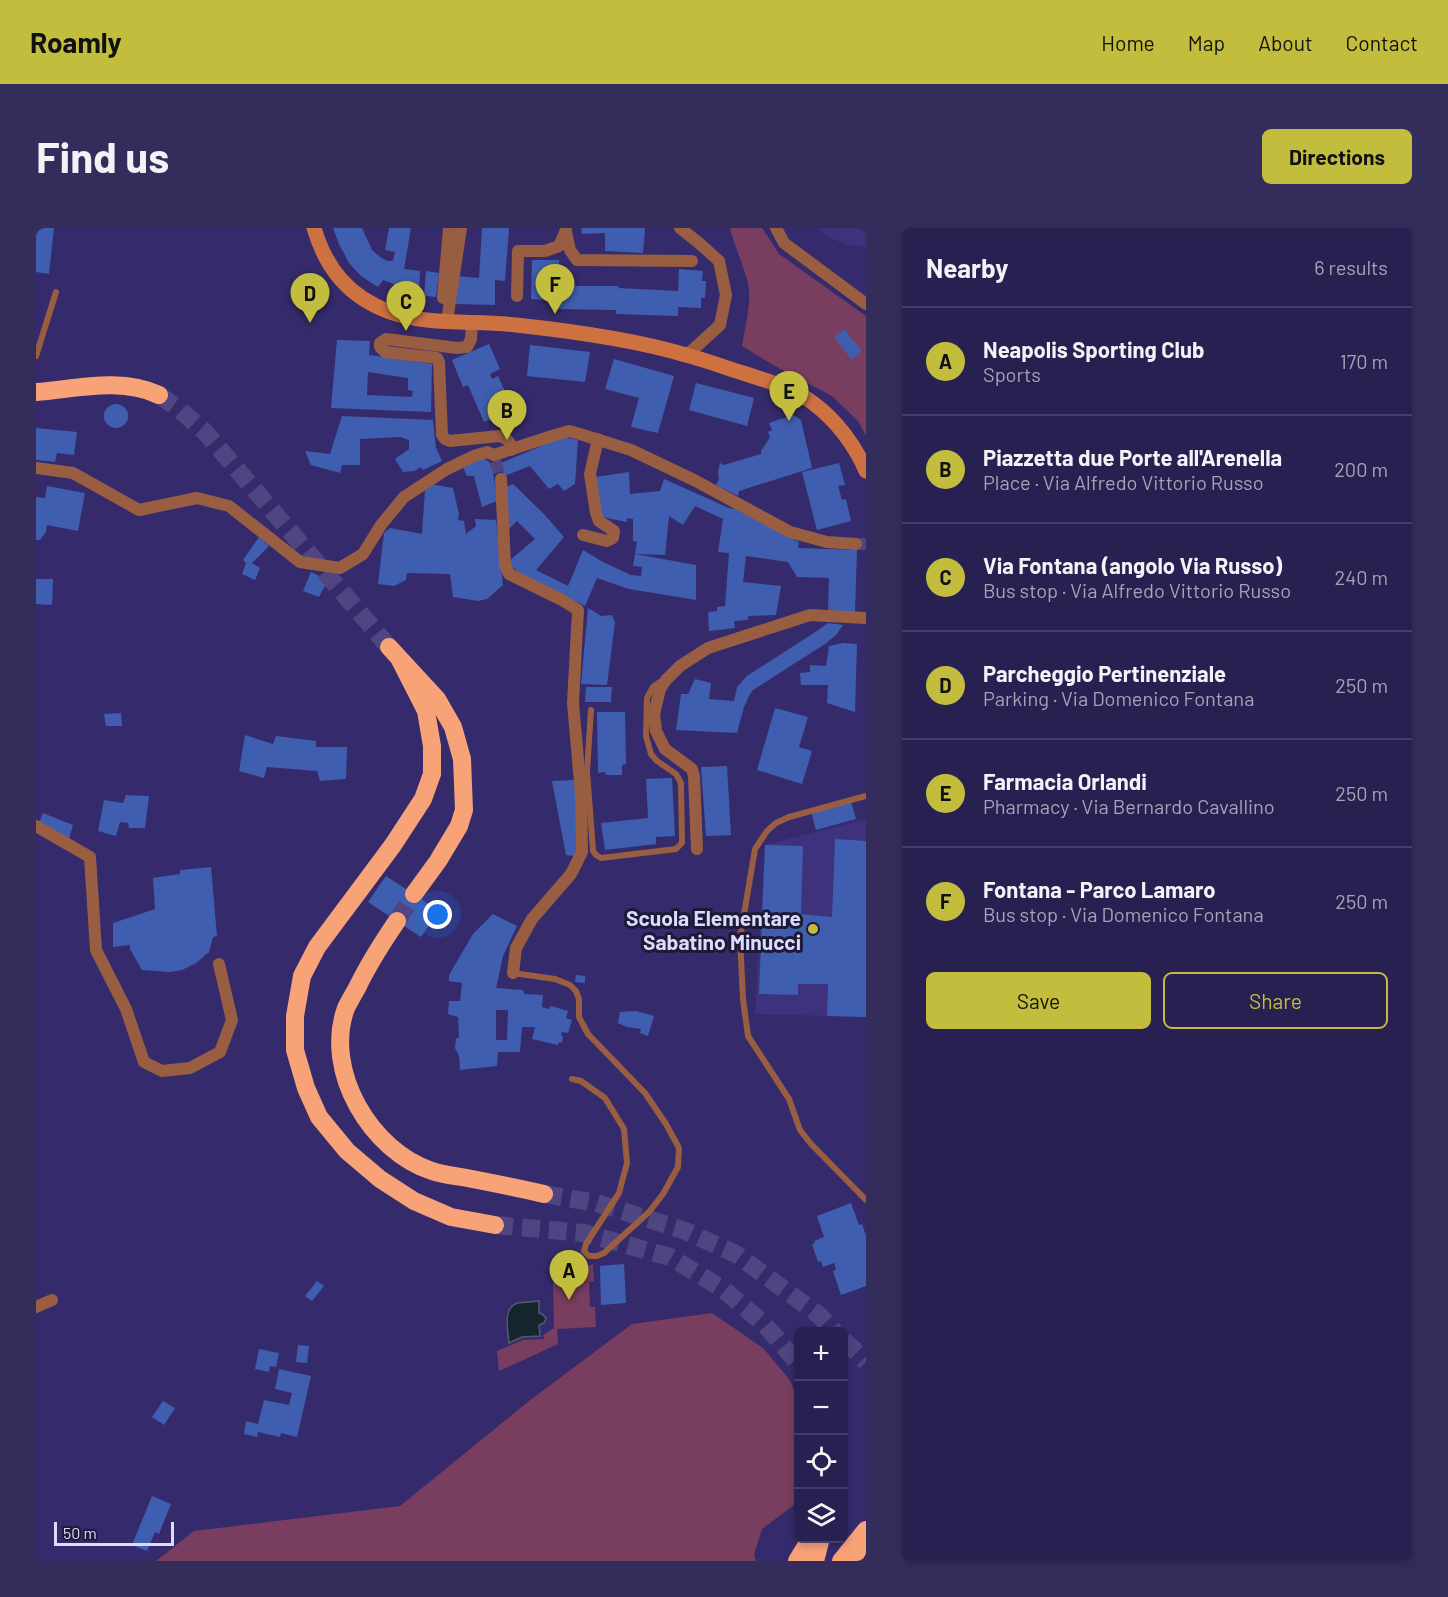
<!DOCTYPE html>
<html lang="en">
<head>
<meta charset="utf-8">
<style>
	:root { --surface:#282051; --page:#342d5b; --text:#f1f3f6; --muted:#a5a3b7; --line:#443e68; --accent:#c3bd3e }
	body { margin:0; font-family:Barlow,sans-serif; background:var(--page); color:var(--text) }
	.controls { position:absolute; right:18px; bottom:18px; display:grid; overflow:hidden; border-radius:9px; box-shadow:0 3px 9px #0003 }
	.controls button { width:54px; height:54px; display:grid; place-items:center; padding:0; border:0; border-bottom:2px solid var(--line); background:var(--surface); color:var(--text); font:30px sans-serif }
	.scale { position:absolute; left:18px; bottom:15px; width:120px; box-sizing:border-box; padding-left:6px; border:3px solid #dcdbfb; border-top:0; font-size:16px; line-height:21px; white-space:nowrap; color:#dcdbfb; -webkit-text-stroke:4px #1d1a37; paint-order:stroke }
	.you { position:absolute; left:402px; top:687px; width:21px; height:21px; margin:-15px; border:4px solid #fff; border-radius:50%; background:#1a73e8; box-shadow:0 0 0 9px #1a73e833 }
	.badge { display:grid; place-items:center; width:39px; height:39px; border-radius:50%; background:var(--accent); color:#111; font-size:20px; font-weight:700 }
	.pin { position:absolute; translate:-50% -50px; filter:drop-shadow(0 2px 3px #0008) }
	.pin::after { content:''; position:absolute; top:32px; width:21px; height:18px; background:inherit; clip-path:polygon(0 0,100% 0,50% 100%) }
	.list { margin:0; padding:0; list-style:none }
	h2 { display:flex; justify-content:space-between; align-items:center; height:78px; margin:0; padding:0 24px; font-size:26px }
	h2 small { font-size:20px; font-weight:400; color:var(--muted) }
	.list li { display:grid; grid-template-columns:39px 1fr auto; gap:18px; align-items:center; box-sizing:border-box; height:108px; padding:0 24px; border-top:2px solid var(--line) }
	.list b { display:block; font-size:22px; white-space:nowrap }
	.list p { margin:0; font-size:20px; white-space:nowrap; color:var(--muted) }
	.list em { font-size:20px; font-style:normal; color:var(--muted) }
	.actions { display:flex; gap:12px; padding:18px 24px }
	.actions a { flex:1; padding:14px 0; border:2px solid var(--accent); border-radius:9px; text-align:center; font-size:21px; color:var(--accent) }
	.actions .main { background:var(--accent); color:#111 }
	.icon { flex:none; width:33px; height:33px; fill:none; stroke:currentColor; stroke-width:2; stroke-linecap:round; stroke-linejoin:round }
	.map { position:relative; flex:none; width:830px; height:1333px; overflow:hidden; border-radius:9px }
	header { display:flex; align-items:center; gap:36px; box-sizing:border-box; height:84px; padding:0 30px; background:var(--accent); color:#111 }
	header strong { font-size:28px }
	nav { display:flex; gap:33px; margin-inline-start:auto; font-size:21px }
	.intro { display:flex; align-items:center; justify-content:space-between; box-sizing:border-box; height:144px; padding:0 36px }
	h1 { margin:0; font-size:42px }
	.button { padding:15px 27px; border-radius:9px; background:var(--accent); color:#111; font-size:21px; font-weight:700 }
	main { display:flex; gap:36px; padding:0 36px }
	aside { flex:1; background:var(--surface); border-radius:9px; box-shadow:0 3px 9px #0003 }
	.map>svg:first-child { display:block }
	.built { fill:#3d327b }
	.green { fill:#783d5f }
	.water { fill:#14252d; stroke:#505c6b; stroke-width:1.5 }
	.building { fill:#3f5eb0; fill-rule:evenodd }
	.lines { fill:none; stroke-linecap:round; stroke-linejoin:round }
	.minor-tunnel { stroke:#4e4581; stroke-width:12; stroke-dasharray:12 6; stroke-linecap:butt }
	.motorway-tunnel { stroke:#4e4581; stroke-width:18; stroke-dasharray:18 9; stroke-linecap:butt }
	.service { stroke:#995e41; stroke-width:6 }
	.minor { stroke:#995e41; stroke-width:12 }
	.secondary { stroke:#ce7141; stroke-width:15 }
	.motorway { stroke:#f8a278; stroke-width:18 }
	.poi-dot { fill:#c3bd3e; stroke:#1d1a37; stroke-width:2 }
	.labels { text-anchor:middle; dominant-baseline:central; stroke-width:6; stroke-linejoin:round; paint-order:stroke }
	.poi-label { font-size:21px; font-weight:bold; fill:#dcdbfb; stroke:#1d1a37; text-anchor:end }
</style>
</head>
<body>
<header>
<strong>Roamly</strong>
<nav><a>Home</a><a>Map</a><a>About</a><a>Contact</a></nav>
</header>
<div class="intro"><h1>Find us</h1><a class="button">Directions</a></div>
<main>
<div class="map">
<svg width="830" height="1333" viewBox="0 0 830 1333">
	<rect width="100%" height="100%" fill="#352b6c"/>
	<g class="built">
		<path d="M781,0h49v19l-21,-3 -17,-7z"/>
		<path d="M830,591v198l-111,-3 10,-169z"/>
	</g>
	<g class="green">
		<path d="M694,0h32l17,26 87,62v120l-8,-15 -26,-25 -59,-31 -31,-19c3,-20 10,-43 6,-63 -5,-18 -13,-36 -18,-55z"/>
		<path d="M557,1036l1,17 -5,1 1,25h5l1,20 -39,2 1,15 -59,27 -2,-20 26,-11 21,-1 -1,-4 11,-7 -1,-47z"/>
		<path d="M676,1085l51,35 26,31 9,19v104l-36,27 -8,26 2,6h-600l38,-30 206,-25 129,-105 103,-77z"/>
	</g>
	<path class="water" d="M503,1073v12l3,1 4,4 -2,5 -5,2 1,11 -18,1 -13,6c-1,-12 -7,-36 9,-40 7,-1 14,-1 21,-2z"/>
	<g class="building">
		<path d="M0,0h18l-5,46 -13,-2z"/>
		<path d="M297,0h29l10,22 8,7 7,4h6l2,-9 -10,-2 4,-22h22l-7,41 16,2 -1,21 -4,-1 -1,4 -21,-4 1,-7 -11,-4 -5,7 -17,-11 -12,-13 -10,-19z"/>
		<path d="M446,0h27l-4,53 -10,-1v25l-41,-1 2,-28 23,2z"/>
		<path d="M545,0h64l-2,25 -38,-2v-18l-23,1z"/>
		<path d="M496,32h27l-1,26h61l-1,2 60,3 1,-22 24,2 -1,10h4l-1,17h-4v10l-23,-1v9l-62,-2v-4l-59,-1v-8l-26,-2z"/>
		<path d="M390,43l13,2 -3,24 -12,-1z"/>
		<path d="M808,101l18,22 -10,9 -18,-23z"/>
		<path d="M301,112l33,1 -1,14 63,9 -1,48 -100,-4zM332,144l40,6v12l5,1 -1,6 -45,-2z"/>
		<path d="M453,116l11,25 -10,5 2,5 6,-3 15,34 -29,12 -16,-37 -5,2 -11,-27z"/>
		<path d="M494,117l60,7 -5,30 -58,-6z"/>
		<path d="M578,131l60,17 -16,57 -27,-6 8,-29 -34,-9z"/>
		<path d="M660,155l58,15 -7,28 -58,-16z"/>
		<circle cx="80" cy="188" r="12"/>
		<path d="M757,187l8,5 11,48 -73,23 -1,5 -22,-11 3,-6 -1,-7 2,-9 4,2 37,-11v-3l9,-14 -2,-5 4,-2 -3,-7z"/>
		<path d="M306,188l91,4 3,28 6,13 -19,9 -2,-3 -7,4 -11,1 -8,-13 14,-10v-9l-9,-3 -40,2v26h-18l-2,8 -29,-8 -6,-14 25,3z"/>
		<path d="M0,200l41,4 -3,23 -17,-2 -2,9 -19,-2z"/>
		<path d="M527,209l15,3 -3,44 -11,7 -6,-7 -9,5 -19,-23 -26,10 -3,-13z"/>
		<path d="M446,229l10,7 5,37 -15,6 -8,-31h-7l-4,-9z"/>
		<path d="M803,235l6,22 -7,1 4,14 4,-1 5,22 -34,9 -15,-58z"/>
		<path d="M593,244l1,22 30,-3 4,-12 65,29 6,1 64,33 -1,6 59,2 -2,62 -27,-1 1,-33 -32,-1 -9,-15 -42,-6 -3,26 38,4 -5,29 -28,1v4l-14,1 1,7 -26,3 -1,-19 9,-1v-4l8,-1 4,-53 -11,-1 5,-33 -28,-13 -12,19 -14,-9 -4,39 -30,-1 2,-12 -4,-1v-22l-6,-1v4l-25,-5 -7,-40z"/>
		<path d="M394,256l23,4 6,26 -1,6 6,1 2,13 10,-8 -1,-7 21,1 7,65 -16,14 -9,2 -25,-4 -3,-23 -43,-1 -1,7 -12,6 -16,-2 6,-51 6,-5 32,6 3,-44z"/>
		<path d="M477,256l31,30 20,23 -28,33 32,16 15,-36 20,12 28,13 10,1 1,-9 -9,-1 2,-12 61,11v35l-67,-11 -32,-11 -12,28 -52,-25 -15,-9 -6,-5 -3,-6 26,-22 -18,-18 -9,9 -2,-43z"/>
		<path d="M11,258l38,7 -7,38 -31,-6 -1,7 -6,8h-4v-43l9,1z"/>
		<path d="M223,309l10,9 -17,17 8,5 -5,12 -13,-6 4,-11 -3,-3z"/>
		<path d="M275,344l17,8 -9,17 -16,-6z"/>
		<path d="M0,351h17l-1,26 -16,-1z"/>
		<path d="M552,380l13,8 11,-1 3,7 -8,63 -26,-1z"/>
		<path d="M792,395l15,2 -7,10 -11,9 -72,46 -4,6 -5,11 -7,26 -61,-3 5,-36h7l7,-15 16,4 -2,16 25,2 3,-14 10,-11 70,-45z"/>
		<path d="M807,415l14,1 -2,68 -28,-9 1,-18h-27l-1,-12 10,-1v-7l16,1 3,-20z"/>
		<path d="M550,459h26l-1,15h-26z"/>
		<path d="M739,480l33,9 -9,30 13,4 -10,33 -45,-14z"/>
		<path d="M561,484h28l1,52 -4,1v10h-16l-1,-3 -7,1z"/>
		<path d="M85,485l1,13h-16l-2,-12z"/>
		<path d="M209,507l28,9 3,-8 40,5v6h31l-1,32 -26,2 -3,-10 -50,-4 -3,11 -25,-7z"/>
		<path d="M691,538l4,69 -25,1 -5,-69z"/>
		<path d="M636,550l3,58 -19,1v7l-51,6 -4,-27 47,-5 -2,-39z"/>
		<path d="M538,552l4,36 -1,31 -3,9 -8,-1 -14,-74z"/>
		<path d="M90,567l23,1 -4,32h-16l-1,-5 -8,-1 -4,14 -18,-5 6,-31 19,3z"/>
		<path d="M815,573l5,18 -40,11 -5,-19z"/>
		<path d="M7,585l30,12 -4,14 -31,-14z"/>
		<path d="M799,611l31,2v176l-39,-1 1,-32h-30v11l-39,-1 6,-149 38,1 -2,68 31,3z"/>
		<path d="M175,639l6,69 -4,1 -4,15 -13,11 -14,7 -12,2 -28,-2 -12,-21v-4l-17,2v-24l42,-14 -2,-31 27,-4v-4z"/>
		<path d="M350,648l53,35 -18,26 -53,-35z"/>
		<path d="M457,686l24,12 -14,30 -7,32 27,2 1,4 19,1 -1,12 7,2 2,-3 17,5 -2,7 6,2 -4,13 -6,-1 -1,4h2l-1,7 -3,-1 -1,3 -26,-6 3,-12h-13l-2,25h-22l-1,14 -37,4 -1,-14 -4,-8 1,-9 3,-2 -1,-20 -10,-3 1,-13h11l2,-18 -13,-2v-6l24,-41zM460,782h12l-1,30h-11z"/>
		<path d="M540,747l9,1v7l-10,-1z"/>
		<path d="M600,783l18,5 -6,20 -8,-3 1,-4 -14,-2 -9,-4 2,-11z"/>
		<path d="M815,975l8,22 3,-1 4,12v50l-25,9 -8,-24 3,-1 -2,-7 -11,4 -2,-6 -3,1 -6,-18 3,-1 -1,-2 10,-4 -7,-21z"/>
		<path d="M588,1036l2,39 -25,2 -1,-39z"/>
		<path d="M281,1053l7,5 -12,15 -7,-5z"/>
		<path d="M262,1117l11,1 -2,17 -11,-1z"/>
		<path d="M223,1121l20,4 -3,14 -6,-1 -1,6 -14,-3z"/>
		<path d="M243,1141l32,7 -14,61 -16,-4 -1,4 -22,-5 -1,5 -13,-3 2,-13 12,3 6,-24 25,5 3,-12 -17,-4z"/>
		<path d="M127,1173l12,7 -11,17 -12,-8z"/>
		<path d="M116,1268l19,8 -12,30 -4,-2 -8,19 -15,-6z"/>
	</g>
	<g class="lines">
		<g class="minor-tunnel">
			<path d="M459,233l6,18"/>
			<path d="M820,316h10"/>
		</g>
		<g class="motorway-tunnel">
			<path d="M123,167l20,14 26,23 184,215"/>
			<path d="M361,693l17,-27"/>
			<path d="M508,966l53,9 86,27 53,24 83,61 16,17"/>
			<path d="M459,997l89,8 86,24 53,32 42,36 33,38"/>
			<path d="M808,1112l22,22"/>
		</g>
		<g class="service">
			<path d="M0,128l20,-64"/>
			<path d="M555,482l-4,61 6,80 3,4 5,3 75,-9 6,-6 -1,-60 -5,-9 -19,-13 -6,-7 -5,-18 1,-38 6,-11 7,-5"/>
			<path d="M830,568l-77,21 -13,6 -9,8 -12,18 -15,89 3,61 5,37 41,63 11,31 11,14 55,56"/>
			<path d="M477,745l42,6 15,6 6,6 3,8v18l9,17 57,59 21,31 13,24 -1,19 -15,27 -14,18 -45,41 -7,3h-8l-5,-5 2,-7 33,-51 8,-30 -3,-34 -19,-31 -24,-17 -9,-2"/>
		</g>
		<g class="minor">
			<path d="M644,0l19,15 20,18 7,34 -6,30 -33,30"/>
			<path d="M740,0l8,15 82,61"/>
			<path d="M530,4l4,18 7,10 115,1"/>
			<path d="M481,68l1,-45h27l14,-5 7,-16"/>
			<path d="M407,70l6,-70"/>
			<path d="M411,93l14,-93"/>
			<path d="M436,94l-1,17 -4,8 -10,1 -71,-9 -6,4v4l5,5 52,6 2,4 3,73 3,4 5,2 49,-5c9,2 12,6 12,14"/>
			<path d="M0,240l37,5 66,37 58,-12 32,8 71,56 40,6 23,-14 18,-29 23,-28 43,-28 27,-13 13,-4 7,3 58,-19 17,-5 11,3 51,16 63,30 96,52 37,10 29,2"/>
			<path d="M465,251l4,86 4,9 53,26 16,10 -5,93 8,91 1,58 -11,22 -39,45 -16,29 -3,25"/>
			<path d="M547,307l24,6 6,-3 1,-7 -15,-10 -3,-8 -6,-39 8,-35"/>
			<path d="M0,598l54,31 6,93 30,59 18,53 18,9 28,-3 30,-16 12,-32 -13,-56"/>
			<path d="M661,621l-3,-73 -2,-7 -27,-20 -9,-18 -2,-17 6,-25 6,-9 14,-14 28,-18 102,-33 56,3"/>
			<path d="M0,1079l16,-7"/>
		</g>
		<path class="secondary" d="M278,0c12,41 35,69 76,84 37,14 87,8 126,13 56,6 116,14 170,30 19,5 38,12 57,18 24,8 50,14 70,30 23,17 42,42 53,68"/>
		<g class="motorway">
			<path d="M0,164c40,-3 85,-15 123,3"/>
			<path d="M353,419l48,52 16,28 9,32 2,51 -5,16 -21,35 -24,33"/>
			<path d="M364,432l26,51 6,35v28l-9,25 -30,46 -76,102 -15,29 -7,40v34l11,38 13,29 28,34 33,28 34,22 37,16 44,8"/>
			<path d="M361,693c-15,22 -29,44 -40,67 -4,7 -8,14 -11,20 -23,63 25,143 86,163 11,4 24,5 35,7 26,5 51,10 77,16"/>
			<path d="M761,1333l14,-23"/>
			<path d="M779,1333l6,-23"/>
			<path d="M805,1333l25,-31"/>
			<path d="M824,1333l6,-11"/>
		</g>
	</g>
	<circle class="poi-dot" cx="777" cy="701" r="6"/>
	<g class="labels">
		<g class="poi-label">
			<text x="765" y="689">Scuola Elementare<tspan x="765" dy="24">Sabatino Minucci</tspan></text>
		</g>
	</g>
</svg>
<div class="controls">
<button>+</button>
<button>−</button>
<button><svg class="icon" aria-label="locate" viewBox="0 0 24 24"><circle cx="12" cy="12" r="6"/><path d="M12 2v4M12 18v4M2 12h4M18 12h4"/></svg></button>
<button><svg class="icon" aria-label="layers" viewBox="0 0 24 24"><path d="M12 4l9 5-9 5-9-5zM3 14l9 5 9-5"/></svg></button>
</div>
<div class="scale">50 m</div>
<div class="you"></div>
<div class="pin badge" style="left:533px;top:1072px">A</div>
<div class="pin badge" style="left:471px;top:212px">B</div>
<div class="pin badge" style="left:370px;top:103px">C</div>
<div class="pin badge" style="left:274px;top:95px">D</div>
<div class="pin badge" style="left:753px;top:193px">E</div>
<div class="pin badge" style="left:519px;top:86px">F</div>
</div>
<aside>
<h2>Nearby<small>6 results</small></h2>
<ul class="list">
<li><span class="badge">A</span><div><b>Neapolis Sporting Club</b><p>Sports</p></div><em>170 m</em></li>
<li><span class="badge">B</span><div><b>Piazzetta due Porte all'Arenella</b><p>Place · Via Alfredo Vittorio Russo</p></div><em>200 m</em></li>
<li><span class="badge">C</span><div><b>Via Fontana (angolo Via Russo)</b><p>Bus stop · Via Alfredo Vittorio Russo</p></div><em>240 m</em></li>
<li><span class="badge">D</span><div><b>Parcheggio Pertinenziale</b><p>Parking · Via Domenico Fontana</p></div><em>250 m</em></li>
<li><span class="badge">E</span><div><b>Farmacia Orlandi</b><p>Pharmacy · Via Bernardo Cavallino</p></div><em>250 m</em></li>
<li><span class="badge">F</span><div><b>Fontana - Parco Lamaro</b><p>Bus stop · Via Domenico Fontana</p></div><em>250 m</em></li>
</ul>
<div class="actions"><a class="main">Save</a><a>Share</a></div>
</aside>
</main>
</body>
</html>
